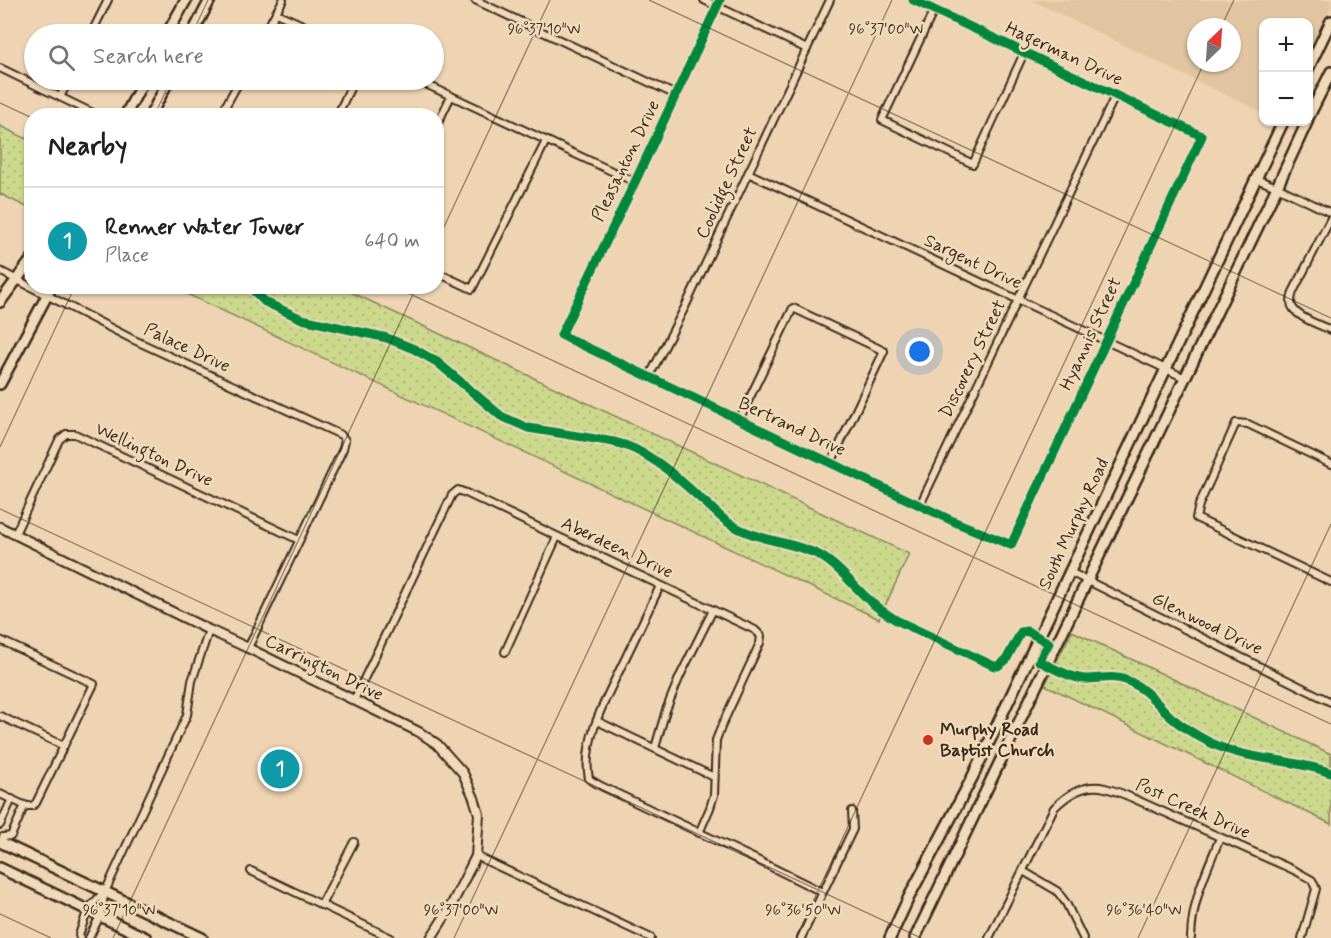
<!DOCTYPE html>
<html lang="en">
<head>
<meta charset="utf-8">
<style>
	:root { --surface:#fff; --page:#f6f6f6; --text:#202124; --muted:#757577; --line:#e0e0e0; --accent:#d93025 }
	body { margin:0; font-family:Mynerve,sans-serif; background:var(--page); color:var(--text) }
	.controls { position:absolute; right:18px; top:18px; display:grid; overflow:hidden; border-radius:12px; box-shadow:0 2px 4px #0004 }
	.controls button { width:54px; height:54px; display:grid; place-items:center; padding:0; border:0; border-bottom:2px solid var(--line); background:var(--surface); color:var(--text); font:30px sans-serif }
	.compass { position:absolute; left:1187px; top:18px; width:54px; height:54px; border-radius:50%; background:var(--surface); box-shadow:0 2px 4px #0004; rotate:25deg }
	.you { position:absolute; left:920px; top:352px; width:21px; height:21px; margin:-15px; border:4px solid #fff; border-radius:50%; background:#1a73e8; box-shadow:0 0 0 9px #1a73e833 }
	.badge { display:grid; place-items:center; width:39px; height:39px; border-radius:50%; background:var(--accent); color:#fff; font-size:20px; font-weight:700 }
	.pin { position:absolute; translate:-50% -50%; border:3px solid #fff; box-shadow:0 2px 6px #0006 }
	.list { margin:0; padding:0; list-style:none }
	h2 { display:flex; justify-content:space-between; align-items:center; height:78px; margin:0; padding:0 24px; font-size:26px }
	h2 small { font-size:20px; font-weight:400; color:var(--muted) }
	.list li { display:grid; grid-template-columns:39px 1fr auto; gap:18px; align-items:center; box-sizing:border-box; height:108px; padding:0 24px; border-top:2px solid var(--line) }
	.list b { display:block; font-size:22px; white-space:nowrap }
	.list p { margin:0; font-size:20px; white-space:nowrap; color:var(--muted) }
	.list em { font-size:20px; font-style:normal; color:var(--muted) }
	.icon { flex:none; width:33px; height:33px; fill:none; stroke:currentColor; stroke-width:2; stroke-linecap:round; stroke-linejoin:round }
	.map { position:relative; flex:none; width:1331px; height:938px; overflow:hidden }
	.search { position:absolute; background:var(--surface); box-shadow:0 2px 4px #0004; left:24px; top:24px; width:420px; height:66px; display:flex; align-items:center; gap:15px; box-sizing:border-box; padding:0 21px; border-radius:33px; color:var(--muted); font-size:22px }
	.panel { position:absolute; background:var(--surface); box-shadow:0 2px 4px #0004; left:24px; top:108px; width:420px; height:186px; border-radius:24px }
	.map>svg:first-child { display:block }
	.built { fill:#e1c5a1; fill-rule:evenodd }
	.grass { fill:url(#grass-dots); stroke:#848256; stroke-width:1.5 }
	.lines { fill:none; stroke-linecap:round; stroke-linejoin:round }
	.minor-casing { stroke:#3b2a1e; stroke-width:10 }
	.tertiary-casing { stroke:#3b2a1e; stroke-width:12 }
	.secondary-casing { stroke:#3b2a1e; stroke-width:14 }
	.minor { stroke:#f1daba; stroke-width:6 }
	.tertiary { stroke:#f1daba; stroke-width:8 }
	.secondary { stroke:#f1daba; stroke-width:9 }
	.cycleway-casing { stroke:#f1daba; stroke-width:13 }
	.cycleway { stroke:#00873e; stroke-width:9 }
	.ticks { fill:none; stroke:#3b2a1e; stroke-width:1.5; stroke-opacity:0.45 }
	.poi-dot { fill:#c8321e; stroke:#f1daba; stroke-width:2 }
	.labels { text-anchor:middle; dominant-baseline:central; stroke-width:5; stroke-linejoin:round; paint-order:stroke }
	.street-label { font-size:18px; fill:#3b2a1e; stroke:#f1daba }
	.poi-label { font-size:18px; font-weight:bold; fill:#3b2a1e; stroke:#f1daba; text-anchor:start }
	.ticks-label { font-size:15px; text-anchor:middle; fill:#3b2a1e; stroke:#f1daba; stroke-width:5; stroke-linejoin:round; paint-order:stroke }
</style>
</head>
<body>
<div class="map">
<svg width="1331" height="938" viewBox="0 0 1331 938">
	<defs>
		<pattern id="grass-dots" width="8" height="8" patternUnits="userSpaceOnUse" patternTransform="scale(1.5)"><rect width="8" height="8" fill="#ccd98d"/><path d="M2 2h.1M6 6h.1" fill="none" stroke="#b0ba79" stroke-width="1.8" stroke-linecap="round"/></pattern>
	</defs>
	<rect width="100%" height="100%" fill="#eed4b2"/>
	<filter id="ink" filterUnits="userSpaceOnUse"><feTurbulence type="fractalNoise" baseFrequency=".0167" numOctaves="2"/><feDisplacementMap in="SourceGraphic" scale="12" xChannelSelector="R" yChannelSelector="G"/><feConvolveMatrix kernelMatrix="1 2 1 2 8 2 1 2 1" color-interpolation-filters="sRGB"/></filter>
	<g filter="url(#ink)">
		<path class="built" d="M1031,0h300v8l-22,47 -1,-33h-44l-1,91zM1196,27h36v36h-36z"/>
		<g class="grass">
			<path d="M0,126l31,15v68l-31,-15z"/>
			<path d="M172,287h168l569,267 -30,65z"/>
			<path d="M1072,631l259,123v70l-286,-139z"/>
		</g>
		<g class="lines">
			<g class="minor-casing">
				<g id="minor">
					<path d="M475,0l201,95"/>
					<path d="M704,0l103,49"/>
					<path d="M720,0l-85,182 -74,153 394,187 56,23 191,-409 -289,-136"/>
					<path d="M934,10l-52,110 91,44 51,-111"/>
					<path d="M276,13l47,21"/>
					<path d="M91,34l17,-34"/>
					<path d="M264,34l19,-34"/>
					<path d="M0,68l99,48"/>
					<path d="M417,80l218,102"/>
					<path d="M60,97l9,-17"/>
					<path d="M220,116l20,-36"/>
					<path d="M337,116l17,-36"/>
					<path d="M436,127l15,-31"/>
					<path d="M748,173l437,205"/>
					<path d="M1256,179l21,8 54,26"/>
					<path d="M1331,218l-38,74c-1,3 -2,7 -2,10 0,14 29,23 40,28"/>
					<path d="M0,271l132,68 209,96 4,5 -2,9 -95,199"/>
					<path d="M436,272l36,17 74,-148"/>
					<path d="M649,377l36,-70 145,-307"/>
					<path d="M739,420l54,-112 91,43 -53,112"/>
					<path d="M1331,464l-83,-40 -12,-1 -37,82 -3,13 135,64"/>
					<path d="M920,505l195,-409"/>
					<path d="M15,534l44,-94 7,-6h9l224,106"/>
					<path d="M1070,572l261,130"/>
					<path d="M660,586c-12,25 -24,50 -36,75 -16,34 -43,79 -35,118l12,7 152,72 69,34"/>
					<path d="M0,640l94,44 -58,119 -4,3h-6l-26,-12"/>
					<path d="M505,652l52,-115"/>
					<path d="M354,700l98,-205 6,-5 8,3 289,137 6,6 -1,7 -38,82 -6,15 -2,55 -4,13 -11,25"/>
					<path d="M0,716l64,30"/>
					<path d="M597,721l117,56"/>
					<path d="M655,748l11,-38 14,-34 33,-66"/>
					<path d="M0,825l12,-26"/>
					<path d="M3,837l8,-1 14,-31"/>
					<path d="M476,856l175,82"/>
					<path d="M251,871l140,67"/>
					<path d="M1023,871l34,20 9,12 17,35"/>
					<path d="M321,905l33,-63"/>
					<path d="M80,938l-1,-3 9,-26 16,-17"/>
					<path d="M89,938l11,-22 5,-24 82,-177 5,-34 17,-51"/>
					<path d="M801,938l52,-109 -1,-18"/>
					<path d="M989,938l65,-130c13,-13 31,-25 51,-20 8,2 16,5 23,8l168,75 16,9 4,9 -14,49"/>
					<path d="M1191,938c1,-38 15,-66 29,-100"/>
				</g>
			</g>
			<g class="tertiary-casing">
				<path id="tertiary" d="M0,527l209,103 39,18 171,84 18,12 26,29 11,25 5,16 -3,42 -26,52 -19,30"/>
			</g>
			<g class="secondary-casing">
				<g id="secondary">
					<path d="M167,34l19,-34"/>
					<path d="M192,34l18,-34"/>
					<path d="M1308,69l23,-48"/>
					<path d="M125,116l19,-36"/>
					<path d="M150,116l19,-36"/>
					<path d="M1308,118l23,-46"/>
					<path d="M0,302l32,-43"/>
					<path d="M0,384l52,-98"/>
					<path d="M0,842l202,96"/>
					<path d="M0,868l146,70"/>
					<path d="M890,938l19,-41 63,-119 311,-656"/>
					<path d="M915,938l362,-751 30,-65"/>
				</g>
			</g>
			<use href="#minor" class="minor"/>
			<use href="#tertiary" class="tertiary"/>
			<use href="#secondary" class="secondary"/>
			<g class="cycleway-casing">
				<g id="cycleway">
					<path d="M720,0l-85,182 -74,153 394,187 56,23 191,-409 -289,-136"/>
					<path d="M249,286l16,16 37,17 85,19 27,11 23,13 64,54 27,12 86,14c38,9 65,38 94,63 7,6 13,13 21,18 27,18 62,18 90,32 20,11 34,31 51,46 8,8 17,13 26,19l98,46h4l8,-6 15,-28 6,-1 22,12 -10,18c12,6 33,18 47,18 14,0 26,-4 40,1 20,8 31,24 46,38 12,10 25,18 39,25 37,18 81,15 120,30"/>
				</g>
			</g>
			<use href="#cycleway" class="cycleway"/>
		</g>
	</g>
	<path class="ticks" d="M649,0l682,318M1221,27l13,-27M192,34l16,-34M0,103l32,15M154,116l17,-36M436,244l114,-244M393,286l938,438M0,447l75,-161M0,509l921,429M0,914l51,24M113,938l304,-652M454,938l438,-938M796,938l408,-875M1138,938l193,-414"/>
	<circle class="poi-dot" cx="928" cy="740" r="6"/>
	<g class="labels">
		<g class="street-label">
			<text transform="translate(1064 54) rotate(25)">Hagerman Drive</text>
			<text transform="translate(626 161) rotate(-64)">Pleasanton Drive</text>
			<text transform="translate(727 183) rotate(-65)">Coolidge Street</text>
			<text transform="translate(973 262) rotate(25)">Sargent Drive</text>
			<text transform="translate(1091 334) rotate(-65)">Hyannis Street</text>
			<text transform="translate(187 348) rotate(25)">Palace Drive</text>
			<text transform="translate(973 359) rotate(-64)">Discovery Street</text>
			<text transform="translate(792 427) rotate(25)">Bertrand Drive</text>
			<text transform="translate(154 455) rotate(25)">Wellington Drive</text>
			<text transform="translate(1074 524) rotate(-65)">South Murphy Road</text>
			<text transform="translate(617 548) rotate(25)">Aberdeen Drive</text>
			<text transform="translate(1207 624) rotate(26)">Glenwood Drive</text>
			<text transform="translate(324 668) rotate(26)">Carrington Drive</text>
			<text transform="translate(1193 809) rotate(24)">Post Creek Drive</text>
		</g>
		<g class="poi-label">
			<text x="940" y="730">Murphy Road<tspan x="940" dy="21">Baptist Church</tspan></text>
		</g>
	</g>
	<g class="ticks-label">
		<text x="544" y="34">96°37'10"W</text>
		<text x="886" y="34">96°37'00"W</text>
		<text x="119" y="915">96°37'10"W</text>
		<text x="461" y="915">96°37'00"W</text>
		<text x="803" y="915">96°36'50"W</text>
		<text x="1144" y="915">96°36'40"W</text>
	</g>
</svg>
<div class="controls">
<button>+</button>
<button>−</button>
</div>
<svg class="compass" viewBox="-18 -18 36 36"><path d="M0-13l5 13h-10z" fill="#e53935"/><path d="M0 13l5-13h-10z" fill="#757577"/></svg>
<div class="you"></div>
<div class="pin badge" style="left:280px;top:769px;background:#0f9aa8">1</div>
<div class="search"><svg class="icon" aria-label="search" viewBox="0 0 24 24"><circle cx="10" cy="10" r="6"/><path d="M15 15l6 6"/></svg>Search here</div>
<section class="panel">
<h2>Nearby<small></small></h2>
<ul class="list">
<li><span class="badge" style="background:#0f9aa8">1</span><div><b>Renner Water Tower</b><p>Place</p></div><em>640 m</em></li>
</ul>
</section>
</div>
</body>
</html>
